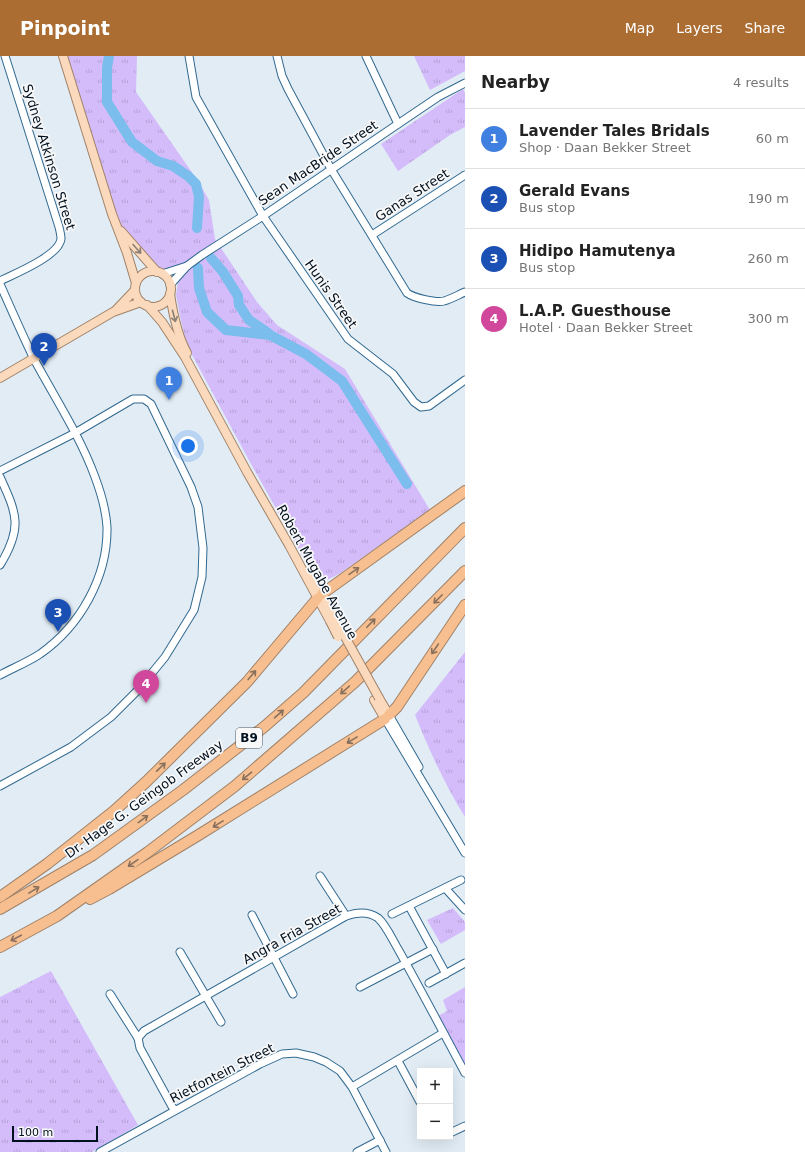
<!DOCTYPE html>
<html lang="en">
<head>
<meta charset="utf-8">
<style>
	:root { --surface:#fff; --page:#f6f6f6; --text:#222; --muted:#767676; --line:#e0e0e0; --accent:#ab6d32 }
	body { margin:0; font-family:"DejaVu Sans",sans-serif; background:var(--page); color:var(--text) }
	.controls { position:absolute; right:12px; bottom:12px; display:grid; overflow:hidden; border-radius:0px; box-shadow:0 4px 16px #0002 }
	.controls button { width:36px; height:36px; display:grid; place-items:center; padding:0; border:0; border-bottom:1px solid var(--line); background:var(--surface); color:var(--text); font:20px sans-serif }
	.scale { position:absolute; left:12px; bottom:10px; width:86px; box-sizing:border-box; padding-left:4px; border:2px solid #00101f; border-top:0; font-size:11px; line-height:14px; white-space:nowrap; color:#00101f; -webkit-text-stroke:3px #f8f8f8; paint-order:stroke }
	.you { position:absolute; left:188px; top:390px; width:14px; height:14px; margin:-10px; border:3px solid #fff; border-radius:50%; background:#1a73e8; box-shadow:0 0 0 6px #1a73e833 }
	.badge { display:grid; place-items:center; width:26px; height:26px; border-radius:50%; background:var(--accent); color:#fff; font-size:13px; font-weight:700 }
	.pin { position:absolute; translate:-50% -33px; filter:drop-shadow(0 1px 2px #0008) }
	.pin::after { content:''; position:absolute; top:21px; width:14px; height:12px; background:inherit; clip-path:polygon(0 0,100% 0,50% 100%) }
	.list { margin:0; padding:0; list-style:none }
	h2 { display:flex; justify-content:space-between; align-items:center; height:52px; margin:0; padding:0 16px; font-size:17px }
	h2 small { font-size:13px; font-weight:400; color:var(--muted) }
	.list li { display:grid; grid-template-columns:26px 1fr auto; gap:12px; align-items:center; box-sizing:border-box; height:60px; padding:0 16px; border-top:1px solid var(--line) }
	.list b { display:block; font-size:15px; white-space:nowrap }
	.list p { margin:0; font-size:13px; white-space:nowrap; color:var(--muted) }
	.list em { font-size:13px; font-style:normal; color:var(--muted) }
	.map { position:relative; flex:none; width:465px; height:1096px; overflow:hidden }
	header { display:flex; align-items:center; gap:24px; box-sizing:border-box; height:56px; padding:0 20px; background:var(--accent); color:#fff }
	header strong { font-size:19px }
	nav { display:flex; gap:22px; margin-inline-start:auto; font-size:14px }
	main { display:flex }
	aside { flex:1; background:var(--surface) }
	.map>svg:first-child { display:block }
	.grass { fill:url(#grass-tufts) }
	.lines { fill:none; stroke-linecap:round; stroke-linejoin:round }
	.river { stroke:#7bbded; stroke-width:10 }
	.minor-casing { stroke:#326990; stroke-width:9 }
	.major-casing { stroke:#a18268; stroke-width:10 }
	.highway-casing { stroke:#a18268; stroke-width:12 }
	.minor { stroke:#fff; stroke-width:7 }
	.major { stroke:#fad9bc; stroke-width:8 }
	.highway { stroke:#f7bf8f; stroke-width:10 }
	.major-bridge-casing { stroke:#a18268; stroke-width:10; stroke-linecap:butt }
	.major-bridge { stroke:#fad9bc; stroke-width:8 }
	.oneway { stroke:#8a7f75 }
	.oneway2 { stroke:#88705d }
	.labels { text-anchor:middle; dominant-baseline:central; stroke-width:3.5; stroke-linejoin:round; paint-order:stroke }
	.shield { fill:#f8f8f8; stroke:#4a5660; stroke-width:1 }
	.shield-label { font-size:12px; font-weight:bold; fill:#00101f }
	.street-label { font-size:13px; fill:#00101f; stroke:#f8f8f8 }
</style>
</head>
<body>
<header>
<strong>Pinpoint</strong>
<nav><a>Map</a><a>Layers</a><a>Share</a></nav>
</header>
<main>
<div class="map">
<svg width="465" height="1096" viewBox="0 0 465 1096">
	<defs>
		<pattern id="grass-tufts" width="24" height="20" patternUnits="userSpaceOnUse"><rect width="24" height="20" fill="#d4bcfb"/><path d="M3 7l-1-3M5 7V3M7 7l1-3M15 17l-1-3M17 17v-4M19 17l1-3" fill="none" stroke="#b4a1d7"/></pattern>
	</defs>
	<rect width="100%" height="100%" fill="#e1ecf5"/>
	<g class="grass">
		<path d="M63,0h74l-1,36 62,89 11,19 6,39 42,63 20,23 68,44 85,141 -91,64 -10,5h-8l-11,-10 -59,-105 -60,-111 -6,-15 -5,-22 -4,-21 2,-13 -10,-13 -6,5 -45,-47z"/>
		<path d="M414,0h51v15l-35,19z"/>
		<path d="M463,33l2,4v34l-15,8 -52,36 -17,-27z"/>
		<path d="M465,596v165c-20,-32 -36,-67 -50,-102z"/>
		<path d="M453,852l12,14v8l-24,14 -14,-24z"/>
		<path d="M51,915l87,154 -46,27h-92v-155z"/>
		<path d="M465,931v79l-27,-50 9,-5 -4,-11z"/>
	</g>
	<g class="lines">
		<g class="river">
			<path d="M109,0l-2,12v34l25,40 25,19 16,5 15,10 8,8 3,13 -2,31"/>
			<path d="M211,202l12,14 15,24 1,9 10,15 19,13"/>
			<path d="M198,212l1,20 8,24 19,18 44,5 36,19 36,27 65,103"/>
		</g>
		<g class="minor-casing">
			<g id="minor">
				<path d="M189,0l7,41 67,119 85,123 45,35 21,28 7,5 8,-1 36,-26"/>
				<path d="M277,0l5,20 6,13 43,80 76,124c7,5 29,10 37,8 7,-2 14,-6 21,-9"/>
				<path d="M366,0l32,68"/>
				<path d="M372,179l93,-60"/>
				<path d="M162,218l25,-8"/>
				<path d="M0,225c14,-7 59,-25 61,-42 0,-4 -1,-8 -2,-12l-54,-171"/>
				<path d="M0,228c11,25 22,50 34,75 21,39 46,77 61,118 6,16 11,34 12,50 1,50 -27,99 -67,127 -12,8 -27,14 -40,21"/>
				<path d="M170,229l17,-19 15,-11 61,-39 135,-92 40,-27 27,-14"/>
				<path d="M0,415l75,-38 58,-34h11l7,5 40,83 7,20 5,41 -1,29 -8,33 -29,47 -27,33 -27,27 -40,30 -71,39"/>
				<path d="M0,421c17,37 23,51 0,88"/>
				<path d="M389,659l30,52"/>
				<path d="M385,663l80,134"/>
				<path d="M320,820l26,40"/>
				<path d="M445,832l20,22"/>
				<path d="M409,850l37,68"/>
				<path d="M392,858l69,-34"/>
				<path d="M252,859l41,79"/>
				<path d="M180,896l41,70"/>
				<path d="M429,927l36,-20"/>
				<path d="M360,931l73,-38"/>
				<path d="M110,938l28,44"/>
				<path d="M398,1005l22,41"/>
				<path d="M352,1031l91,-54"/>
				<path d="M174,1054l-34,-62 -2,-10 6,-7 202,-115c11,-4 22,-5 32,2 8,7 14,21 20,31 23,41 45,83 67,124"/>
				<path d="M450,1077l15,-7"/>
				<path d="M100,1096l160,-88 22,-10 14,-1 18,4 12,5 14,9 12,16 34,65"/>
				<path d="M357,1096l23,-12"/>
			</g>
		</g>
		<g class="major-casing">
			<g id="major">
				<path d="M63,0l49,158 15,39 9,30"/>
				<path d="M121,175l36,41"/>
				<circle cx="153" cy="233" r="18"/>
				<path d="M170,238c3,20 7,41 17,59"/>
				<path d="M147,249l15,17 23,35 62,115 42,73 41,76"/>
				<path d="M116,254l19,-20"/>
				<path d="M0,322l113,-66 28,-10"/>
				<path d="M311,520l11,18 12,23"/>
				<path d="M374,644l11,19 4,-4 -10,-17"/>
			</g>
		</g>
		<g class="highway-casing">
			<g id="highway">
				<path d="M322,538l143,-103"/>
				<path d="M389,659l8,-8 68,-102"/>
				<path d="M0,841l47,-33 67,-53 32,-29 101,-100 70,-83"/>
				<path d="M90,843l19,-10 88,-53 188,-117"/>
				<path d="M0,853l93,-54 90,-65 81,-63 39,-34 162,-165"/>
				<path d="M0,891l57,-31 91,-64 87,-66 120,-104 110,-111"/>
			</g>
		</g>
		<use href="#minor" class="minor"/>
		<use href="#major" class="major"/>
		<use href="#highway" class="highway"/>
		<g class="major-bridge-casing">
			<g id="major-bridge">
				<path d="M334,561l45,81"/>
				<path d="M330,565l8,16"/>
			</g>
		</g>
		<use href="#major-bridge" class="major-bridge"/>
	</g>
	<defs><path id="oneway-shaft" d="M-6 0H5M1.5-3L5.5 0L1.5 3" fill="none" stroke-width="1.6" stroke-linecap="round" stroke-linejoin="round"/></defs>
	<g class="oneway">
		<use href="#oneway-shaft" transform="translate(137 193) rotate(48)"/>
		<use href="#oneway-shaft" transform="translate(174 260) rotate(75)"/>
	</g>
	<g class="oneway2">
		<use href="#oneway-shaft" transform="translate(354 515) rotate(-35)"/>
		<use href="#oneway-shaft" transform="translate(438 543) rotate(135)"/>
		<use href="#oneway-shaft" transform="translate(371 567) rotate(-46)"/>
		<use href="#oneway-shaft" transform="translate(435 593) rotate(124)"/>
		<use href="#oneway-shaft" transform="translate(252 619) rotate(-50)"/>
		<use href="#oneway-shaft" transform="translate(345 634) rotate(138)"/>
		<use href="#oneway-shaft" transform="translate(279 658) rotate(-41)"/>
		<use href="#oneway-shaft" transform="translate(352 684) rotate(148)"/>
		<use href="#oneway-shaft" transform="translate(161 711) rotate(-44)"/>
		<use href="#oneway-shaft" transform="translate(247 720) rotate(140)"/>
		<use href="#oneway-shaft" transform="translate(143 763) rotate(-36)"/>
		<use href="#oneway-shaft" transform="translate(218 768) rotate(148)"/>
		<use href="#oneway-shaft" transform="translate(133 807) rotate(145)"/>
		<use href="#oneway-shaft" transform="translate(34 834) rotate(-31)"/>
		<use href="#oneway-shaft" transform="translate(16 882) rotate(152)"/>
	</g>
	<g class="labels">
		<rect class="shield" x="236" y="672" width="26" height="20" rx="3"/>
		<g class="shield-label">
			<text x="249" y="682">B9</text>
		</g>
		<g class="street-label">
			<text transform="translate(49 101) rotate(73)">Sydney Atkinson Street</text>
			<text transform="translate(318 107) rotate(-34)">Sean MacBride Street</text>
			<text transform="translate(412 139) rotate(-33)">Ganas Street</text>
			<text transform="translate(331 238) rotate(55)">Hunis Street</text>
			<text transform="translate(317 516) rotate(61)">Robert Mugabe Avenue</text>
			<text transform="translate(144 743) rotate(-36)">Dr. Hage G. Geingob Freeway</text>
			<text transform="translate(292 878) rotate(-29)">Angra Fria Street</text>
			<text transform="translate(222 1017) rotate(-27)">Rietfontein Street</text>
		</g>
	</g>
</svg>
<div class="controls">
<button>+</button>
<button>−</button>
</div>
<div class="scale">100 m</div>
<div class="you"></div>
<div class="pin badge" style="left:169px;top:344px;background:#3f7fe0">1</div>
<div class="pin badge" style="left:44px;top:310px;background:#1a4fb4">2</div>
<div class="pin badge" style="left:58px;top:576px;background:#1a4fb4">3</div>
<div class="pin badge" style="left:146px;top:647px;background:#d1479c">4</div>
</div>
<aside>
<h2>Nearby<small>4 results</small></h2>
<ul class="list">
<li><span class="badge" style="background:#3f7fe0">1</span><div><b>Lavender Tales Bridals</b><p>Shop · Daan Bekker Street</p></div><em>60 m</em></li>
<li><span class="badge" style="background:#1a4fb4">2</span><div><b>Gerald Evans</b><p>Bus stop</p></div><em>190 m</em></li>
<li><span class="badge" style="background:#1a4fb4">3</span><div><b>Hidipo Hamutenya</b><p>Bus stop</p></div><em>260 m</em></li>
<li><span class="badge" style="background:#d1479c">4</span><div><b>L.A.P. Guesthouse</b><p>Hotel · Daan Bekker Street</p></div><em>300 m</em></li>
</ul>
</aside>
</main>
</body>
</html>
